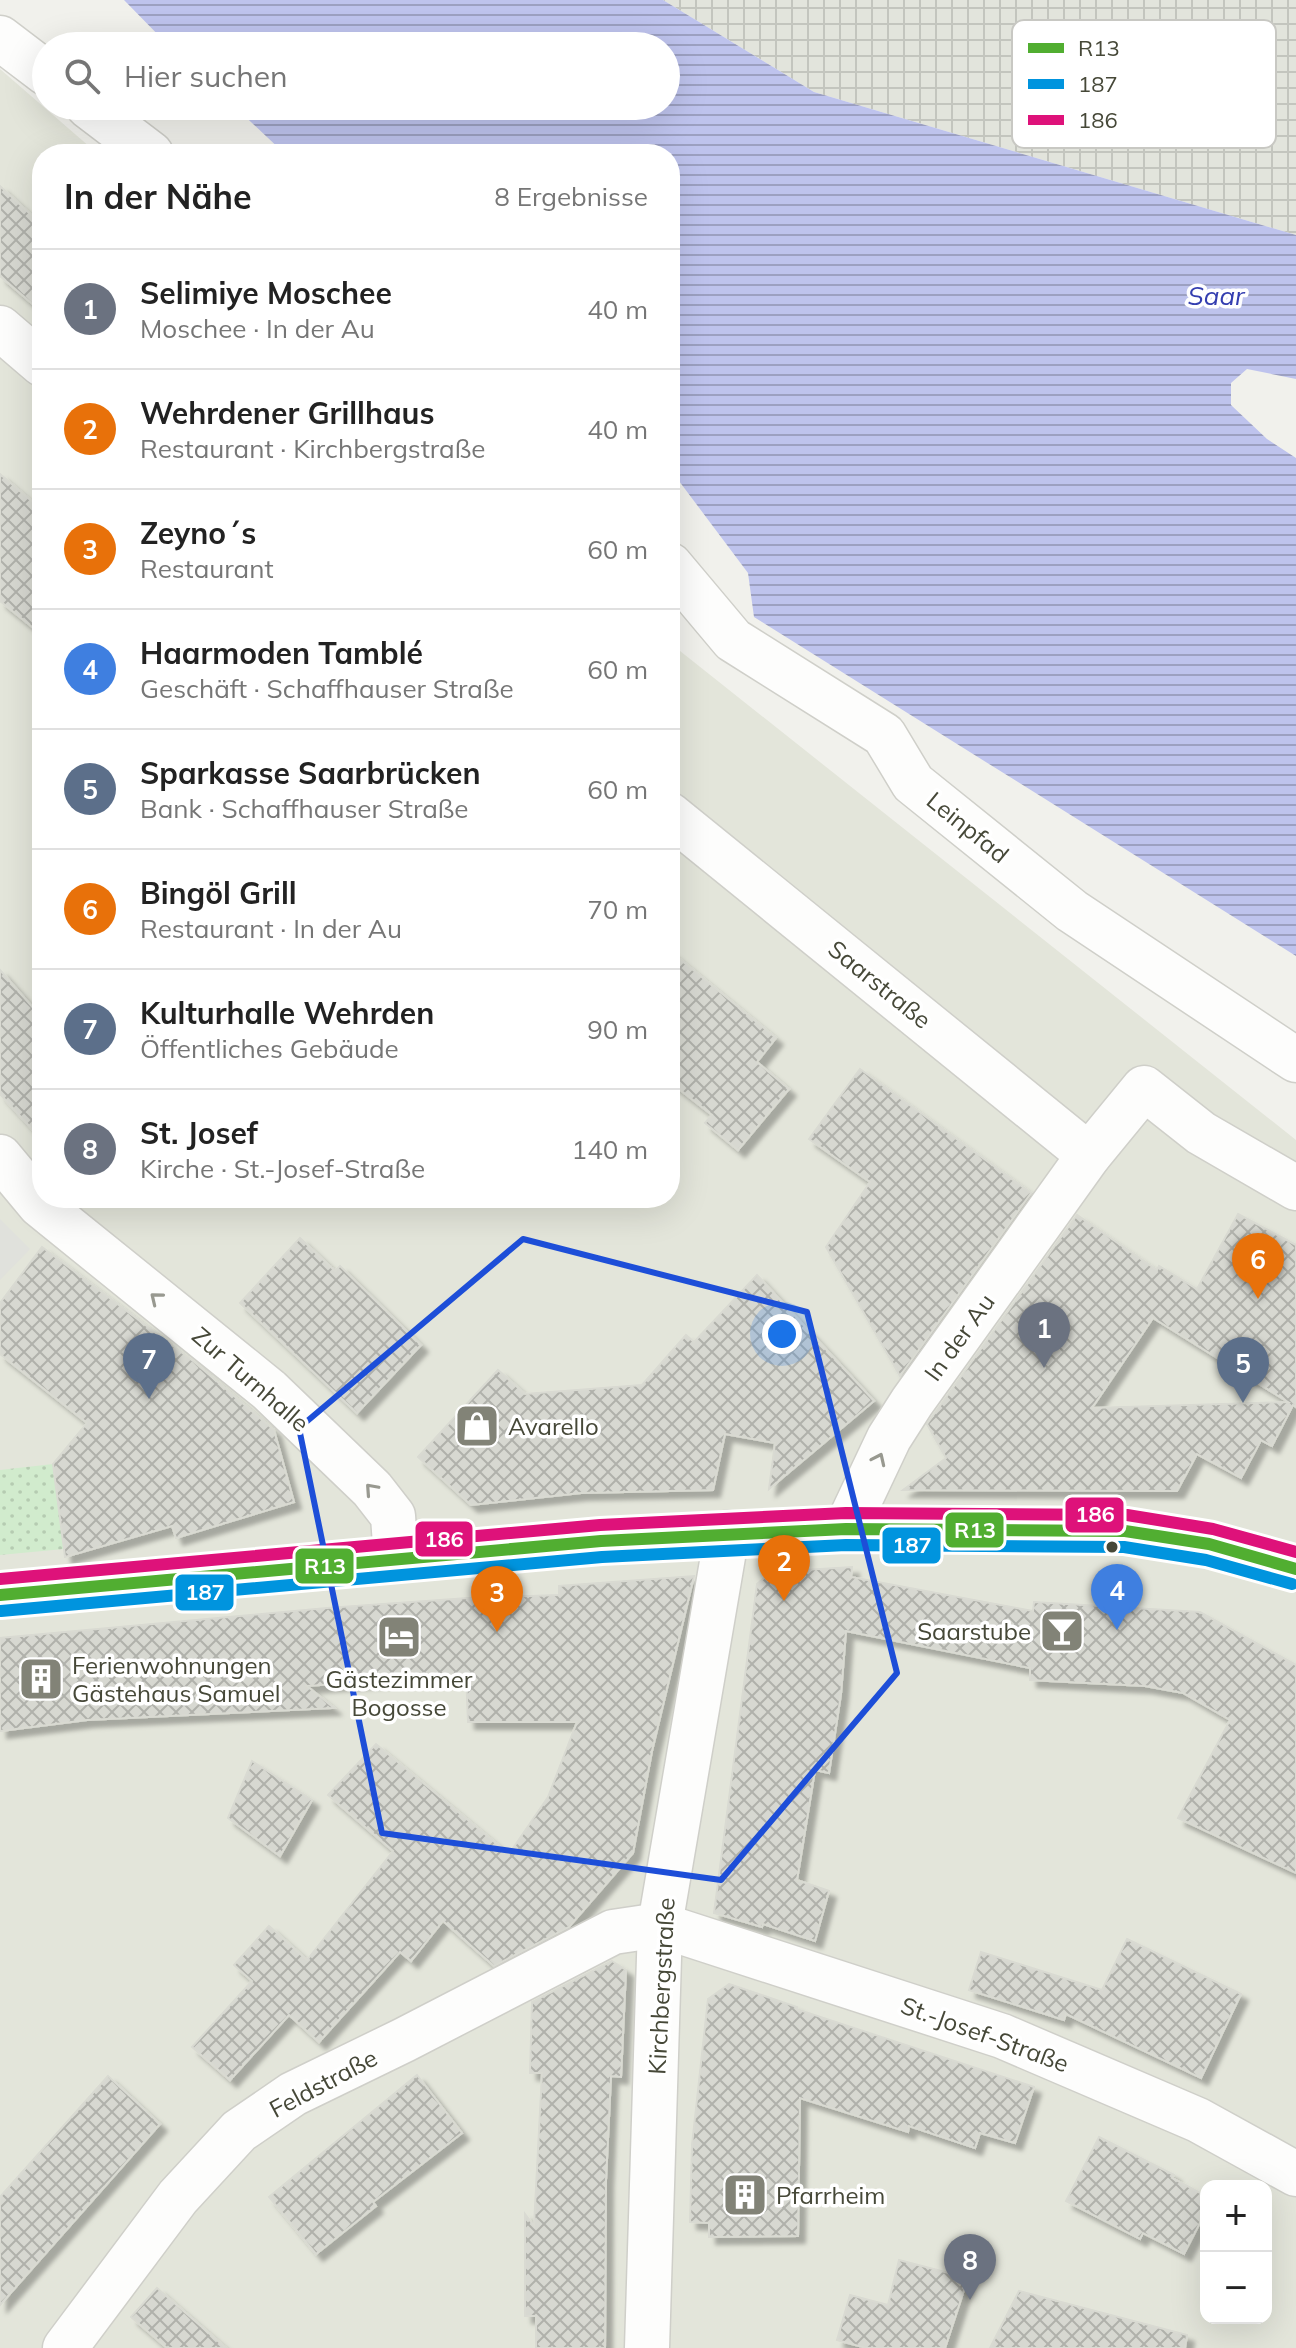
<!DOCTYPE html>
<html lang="de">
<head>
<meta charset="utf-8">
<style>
	:root { --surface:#fff; --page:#f2f2f2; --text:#222; --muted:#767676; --line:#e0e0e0; --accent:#db2777 }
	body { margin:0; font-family:Mulish,sans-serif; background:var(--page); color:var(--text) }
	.controls { position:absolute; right:24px; bottom:24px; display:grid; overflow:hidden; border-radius:16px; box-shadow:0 8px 32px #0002 }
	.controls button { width:72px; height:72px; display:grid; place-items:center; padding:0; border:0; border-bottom:2px solid var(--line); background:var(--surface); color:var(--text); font:40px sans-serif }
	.you { position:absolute; left:782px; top:1334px; width:28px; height:28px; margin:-20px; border:6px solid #fff; border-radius:50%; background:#1a73e8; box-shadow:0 0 0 12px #1a73e833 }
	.badge { display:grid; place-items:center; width:52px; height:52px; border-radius:50%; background:var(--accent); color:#fff; font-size:26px; font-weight:700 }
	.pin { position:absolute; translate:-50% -66px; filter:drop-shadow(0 2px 4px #0008) }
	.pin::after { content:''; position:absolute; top:42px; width:28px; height:24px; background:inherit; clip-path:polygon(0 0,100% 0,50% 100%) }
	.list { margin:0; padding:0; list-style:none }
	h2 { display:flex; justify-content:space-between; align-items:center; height:104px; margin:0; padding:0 32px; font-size:34px }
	h2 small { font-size:26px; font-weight:400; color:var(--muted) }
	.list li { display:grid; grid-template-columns:52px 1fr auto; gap:24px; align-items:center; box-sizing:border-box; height:120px; padding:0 32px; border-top:2px solid var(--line) }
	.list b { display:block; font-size:30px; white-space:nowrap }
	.list p { margin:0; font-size:26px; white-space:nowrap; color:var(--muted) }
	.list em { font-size:26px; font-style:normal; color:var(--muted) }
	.icon { flex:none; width:44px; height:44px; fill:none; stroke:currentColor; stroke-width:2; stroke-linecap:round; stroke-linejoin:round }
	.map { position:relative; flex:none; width:1296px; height:2348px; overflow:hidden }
	.search { position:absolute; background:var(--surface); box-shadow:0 8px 32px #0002; left:32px; top:32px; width:648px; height:88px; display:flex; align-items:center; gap:20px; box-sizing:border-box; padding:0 28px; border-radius:44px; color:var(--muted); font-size:30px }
	.panel { position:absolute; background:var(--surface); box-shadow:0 8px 32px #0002; left:32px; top:144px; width:648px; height:1064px; border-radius:32px }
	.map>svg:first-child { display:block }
	.residential { fill:#e3e5da; fill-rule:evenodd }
	.industrial { fill:url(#industrial-grid) }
	.grass { fill:url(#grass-dots) }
	.parking { fill:#e0e1dc }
	.water { fill:url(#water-rules) }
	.building { fill:url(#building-cross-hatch); stroke:#d9dad2; stroke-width:2; fill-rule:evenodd; filter:url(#shadow) }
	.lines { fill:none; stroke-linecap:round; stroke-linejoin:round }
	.minor-casing { stroke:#cfcfc9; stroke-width:47 }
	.minor { stroke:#fdfdfc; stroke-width:44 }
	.bus-1-casing { stroke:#fff; stroke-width:18 }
	.bus-2-casing { stroke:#fff; stroke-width:18 }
	.bus-3-casing { stroke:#fff; stroke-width:18 }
	.bus-1 { stroke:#51ae31; stroke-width:12 }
	.bus-2 { stroke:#0094de; stroke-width:12 }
	.bus-3 { stroke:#de127a; stroke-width:12 }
	.oneway { stroke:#989990 }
	.marked { fill:none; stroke:#1d4ed8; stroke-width:6; stroke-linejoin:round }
	.bus-dot { fill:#464838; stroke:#fff; stroke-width:3 }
	.labels { text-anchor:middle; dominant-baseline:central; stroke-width:7; stroke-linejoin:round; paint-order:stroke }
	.street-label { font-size:24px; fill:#464838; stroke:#fff }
	.poi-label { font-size:24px; fill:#464838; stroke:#fff; text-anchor:start }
	.water-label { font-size:26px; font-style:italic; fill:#343eb0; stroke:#fff }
	.key { fill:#fff; stroke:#c8c8c3; stroke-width:2 }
	.key-label { font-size:22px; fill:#464838 }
	.line-badge { stroke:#fff; stroke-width:3 }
	.badge-label { font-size:22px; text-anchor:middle; font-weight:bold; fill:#fff }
</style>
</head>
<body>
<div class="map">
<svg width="1296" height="2348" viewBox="0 0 1296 2348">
	<defs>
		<pattern id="industrial-grid" width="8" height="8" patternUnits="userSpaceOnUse" patternTransform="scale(2)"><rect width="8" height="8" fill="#e2e4dc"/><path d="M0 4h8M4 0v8" fill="none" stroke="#c3c5be"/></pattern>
		<pattern id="grass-dots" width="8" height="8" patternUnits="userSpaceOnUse" patternTransform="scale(2)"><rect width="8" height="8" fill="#d1ebcd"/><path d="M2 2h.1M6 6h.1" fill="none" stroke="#b5cbb1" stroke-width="1.8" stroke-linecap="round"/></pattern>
		<pattern id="water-rules" width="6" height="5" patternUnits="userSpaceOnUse" patternTransform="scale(2)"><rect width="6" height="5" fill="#bec3ed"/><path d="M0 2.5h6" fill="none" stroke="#9ca0c1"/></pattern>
		<pattern id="building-cross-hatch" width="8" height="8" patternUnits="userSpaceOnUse" patternTransform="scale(2)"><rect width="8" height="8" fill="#d7d8d1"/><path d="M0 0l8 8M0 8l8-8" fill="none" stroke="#b0b1ab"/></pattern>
		<filter id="shadow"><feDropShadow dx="7" dy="7" stdDeviation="2" flood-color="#0004"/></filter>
	</defs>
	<rect width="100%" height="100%" fill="#f1f1ec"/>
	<path class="residential" d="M0,69l98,85h-56v1044h628v-555l626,497v1208h-1296zM1206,2186h60v132h-60z"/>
	<path class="industrial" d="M663,0h633v235l-482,-143z"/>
	<path class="grass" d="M53,1464l11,85 -64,6v-85z"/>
	<path class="parking" d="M0,1219l30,30 -30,31z"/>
	<path class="water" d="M124,0h539l151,92 482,143v144l-49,-10 -16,14v22l36,34 29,19v498l-542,-339 -6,-44 -78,-104v-315h-385l-51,-48h432v-60h-497z"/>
	<g class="building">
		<path d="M0,186l42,39v87l-42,-36z"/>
		<path d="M0,474l42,36v125l-42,-34z"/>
		<path d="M670,951l106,87 -19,24 32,27 -51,61 -33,-27 7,-8 -42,-33z"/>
		<path d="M0,970l42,48v122l-42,-46z"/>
		<path d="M860,1069l171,124 -131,183 -74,-129 44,-65 -61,-43z"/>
		<path d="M1238,1214l58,31v162l-3,-2 -21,41 -11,-6 -20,38 -44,-24 -20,37 -274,-1 43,-32 -19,-34 150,-209 80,55 2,-4 38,23zM1153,1318l135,84 -196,6z"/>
		<path d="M300,1238l35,33 5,-5 81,79 -64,68 -117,-110z"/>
		<path d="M42,1247l151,114 81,69 20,72 -118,36 -4,-12 -107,31 -12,-93 34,-41 -87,-69v-51z"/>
		<path d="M757,1275l117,126 -105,88 6,-46 -50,-9 -12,56 -132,3 -110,12 -53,-48 80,-87 27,24 117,-9 44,-50 8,7z"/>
		<path d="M852,1567l-1,10 182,34 1,-9 166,10 96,53v208l-118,-55 52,-98 -47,-27 -38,-7 -115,-6v-12l-184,-37 -5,63 -12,79 -14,-3 -18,110 32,11 -14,50 -52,-17 -1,3 -48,-14 43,-329 14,-12z"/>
		<path d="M694,1576l-42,175 -19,102 -64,74 -75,39 -51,-45 -32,40 -11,-9 -81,90 -30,-27 -59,65 -38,-33 60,-66 -18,-16 35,-39 38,34 86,-109 -65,-56 48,-51 133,110 39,-57 29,-75h-109l-2,-48 -159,12 27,22 -247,12 -87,11v-93l327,-30 141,-10 91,-3v-9z"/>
		<path d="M252,1761l60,39 -32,56 -52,-38z"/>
		<path d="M1127,1939l114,55 -40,84 -135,-64 -2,6 -95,-30 12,-38 121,38z"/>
		<path d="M612,1961l14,9 -5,107 -10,-1 -5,104 -1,168h-69v-32h-11v-102l9,12 8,-153h-12l2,-71z"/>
		<path d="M729,1984l68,23 -1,2 238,78 -19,56 -35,-10 -5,15 -66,-22 -1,6 -108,-34 -2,138 -89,1v-14l-19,-1 2,-77 16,-146z"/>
		<path d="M417,2075l45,58 -89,69 3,4 -60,48 -47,-57z"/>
		<path d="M108,2076l52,48 -160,181v-108z"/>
		<path d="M1099,2137l75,38 -2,3 34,18v15l-22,43 -41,-21 -3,6 -74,-38z"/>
		<path d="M899,2260l69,18 -23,70h-79l-29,-8 13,-45 38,10z"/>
		<path d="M157,2288l69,60h-59l-36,-31z"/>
		<path d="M1019,2291l168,44 -2,13h-195z"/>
	</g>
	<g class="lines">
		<g class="minor-casing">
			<g id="minor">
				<path d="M0,38l46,35"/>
				<path d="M88,106l63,48"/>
				<path d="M0,328l42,36"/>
				<path d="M670,565l63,75 151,95 29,48 159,128 224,149"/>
				<path d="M670,815l419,340"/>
				<path d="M0,1157l40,48 229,185 103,99 21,27 3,43"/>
				<path d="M846,1529l43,-91 23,-36 177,-247 55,-67 57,45 95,55"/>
				<path d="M0,1595l601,-54 245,-12 105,-1 174,3 84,13 87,25"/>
				<path d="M65,2348l113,-151 61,-66 54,-37 111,-54 209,-108 47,-7 342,111 196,84 98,54"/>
				<path d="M647,2348l13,-423 67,-392"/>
			</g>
		</g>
		<use href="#minor" class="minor"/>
		<g class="bus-1-casing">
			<path id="bus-1" d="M0,1595l601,-54 245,-12 279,2 84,13 87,25"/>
		</g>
		<g class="bus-2-casing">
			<path id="bus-2" d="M1,1611l601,-54 244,-12 278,2 82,13 86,24"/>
		</g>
		<g class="bus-3-casing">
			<path id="bus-3" d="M0,1579l600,-54 246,-12 281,2 86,14 83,23"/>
		</g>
		<use href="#bus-1" class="bus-1"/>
		<use href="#bus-2" class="bus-2"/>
		<use href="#bus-3" class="bus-3"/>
	</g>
	<defs><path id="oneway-chevron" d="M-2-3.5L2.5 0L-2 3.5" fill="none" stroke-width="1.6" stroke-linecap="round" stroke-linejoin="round" transform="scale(2)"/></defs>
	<g class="oneway">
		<use href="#oneway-chevron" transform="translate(156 1298) rotate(-141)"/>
		<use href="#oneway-chevron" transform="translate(879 1459) rotate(-65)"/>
		<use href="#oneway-chevron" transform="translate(371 1489) rotate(-132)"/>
	</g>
	<path class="marked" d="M523,1239l284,73 90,361 -176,207 -339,-47 -83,-405z"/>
	<defs>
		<g id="shop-square" transform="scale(2.3)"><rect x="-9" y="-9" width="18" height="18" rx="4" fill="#828377" stroke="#fff"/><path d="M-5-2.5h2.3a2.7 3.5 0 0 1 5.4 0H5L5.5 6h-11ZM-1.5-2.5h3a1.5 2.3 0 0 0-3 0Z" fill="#fff"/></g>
		<g id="bar-square" transform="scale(2.3)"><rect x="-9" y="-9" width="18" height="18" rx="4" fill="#828377" stroke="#fff"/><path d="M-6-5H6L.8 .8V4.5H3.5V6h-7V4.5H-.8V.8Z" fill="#fff"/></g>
		<g id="hotel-square" transform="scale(2.3)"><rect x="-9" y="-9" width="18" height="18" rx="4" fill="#828377" stroke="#fff"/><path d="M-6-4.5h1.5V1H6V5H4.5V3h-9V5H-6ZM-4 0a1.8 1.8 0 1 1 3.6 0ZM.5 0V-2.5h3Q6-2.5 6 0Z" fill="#fff"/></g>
		<g id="building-square" transform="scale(2.3)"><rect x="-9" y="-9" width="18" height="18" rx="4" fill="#828377" stroke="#fff"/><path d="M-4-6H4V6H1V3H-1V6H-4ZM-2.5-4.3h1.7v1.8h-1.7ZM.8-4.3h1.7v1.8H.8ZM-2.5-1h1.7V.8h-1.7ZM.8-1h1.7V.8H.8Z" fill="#fff"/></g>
	</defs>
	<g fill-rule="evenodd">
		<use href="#shop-square" x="477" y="1426"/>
		<use href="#bar-square" x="1062" y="1631"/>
		<use href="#hotel-square" x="399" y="1637"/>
		<use href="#building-square" x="41" y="1679"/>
		<use href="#building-square" x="745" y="2195"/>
	</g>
	<circle class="bus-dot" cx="1112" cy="1547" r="7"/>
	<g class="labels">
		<g class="street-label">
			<text transform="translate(968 827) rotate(39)">Leinpfad</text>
			<text transform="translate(880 984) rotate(39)">Saarstraße</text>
			<text transform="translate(959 1337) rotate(-54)">In der Au</text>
			<text transform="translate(251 1379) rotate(41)">Zur Turnhalle</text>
			<text transform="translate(661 1986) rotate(-87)">Kirchbergstraße</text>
			<text transform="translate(985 2034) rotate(20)">St.-Josef-Straße</text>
			<text transform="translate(323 2083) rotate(-28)">Feldstraße</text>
		</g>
		<g class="poi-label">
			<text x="508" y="1426">Avarello</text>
			<text x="1031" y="1631" text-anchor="end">Saarstube</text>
			<text x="72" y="1665">Ferienwohnungen<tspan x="72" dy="28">Gästehaus Samuel</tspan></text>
			<text x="399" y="1679" text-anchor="middle">Gästezimmer<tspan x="399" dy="28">Bogosse</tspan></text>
			<text x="776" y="2195">Pfarrheim</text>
		</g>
		<g class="water-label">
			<text x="1216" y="295">Saar</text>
		</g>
	</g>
	<rect x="1012" y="20" width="264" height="128" rx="12" class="key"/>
	<rect x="1028" y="43" width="36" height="10" fill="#51ae31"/>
	<rect x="1028" y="79" width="36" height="10" fill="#0094de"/>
	<rect x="1028" y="115" width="36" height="10" fill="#de127a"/>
	<g class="key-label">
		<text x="1078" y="56">R13</text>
		<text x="1078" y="92">187</text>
		<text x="1078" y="128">186</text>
	</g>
	<g class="line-badge">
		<rect x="1064" y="1496" width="61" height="38" rx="8" fill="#de127a"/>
		<rect x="944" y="1511" width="61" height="38" rx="8" fill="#51ae31"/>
		<rect x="414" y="1520" width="60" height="38" rx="8" fill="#de127a"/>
		<rect x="881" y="1526" width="61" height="39" rx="8" fill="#0094de"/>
		<rect x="294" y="1547" width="61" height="38" rx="8" fill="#51ae31"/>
		<rect x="174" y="1573" width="61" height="39" rx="8" fill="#0094de"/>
	</g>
	<g class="badge-label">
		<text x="1095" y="1522">186</text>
		<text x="975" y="1538">R13</text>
		<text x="444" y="1547">186</text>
		<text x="912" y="1553">187</text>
		<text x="325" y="1574">R13</text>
		<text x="205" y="1600">187</text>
	</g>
</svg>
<div class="controls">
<button>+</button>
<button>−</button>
</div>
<div class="you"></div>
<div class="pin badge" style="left:1044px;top:1368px;background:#6b7280">1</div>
<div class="pin badge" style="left:784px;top:1601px;background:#e8710a">2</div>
<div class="pin badge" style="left:497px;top:1632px;background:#e8710a">3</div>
<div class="pin badge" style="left:1117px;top:1630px;background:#3f7fe0">4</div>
<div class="pin badge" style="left:1243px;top:1403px;background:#5c6f8a">5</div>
<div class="pin badge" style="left:1258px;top:1299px;background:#e8710a">6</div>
<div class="pin badge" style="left:149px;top:1399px;background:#5c6f8a">7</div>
<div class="pin badge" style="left:970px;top:2300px;background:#6b7280">8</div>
<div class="search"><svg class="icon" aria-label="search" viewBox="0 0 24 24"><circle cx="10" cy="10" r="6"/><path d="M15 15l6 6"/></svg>Hier suchen</div>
<section class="panel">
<h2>In der Nähe<small>8 Ergebnisse</small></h2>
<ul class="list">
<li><span class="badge" style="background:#6b7280">1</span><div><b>Selimiye Moschee</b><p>Moschee · In der Au</p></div><em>40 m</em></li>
<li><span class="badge" style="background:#e8710a">2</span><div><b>Wehrdener Grillhaus</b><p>Restaurant · Kirchbergstraße</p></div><em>40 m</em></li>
<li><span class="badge" style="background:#e8710a">3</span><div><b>Zeyno´s</b><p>Restaurant</p></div><em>60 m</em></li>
<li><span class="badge" style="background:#3f7fe0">4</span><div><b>Haarmoden Tamblé</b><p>Geschäft · Schaffhauser Straße</p></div><em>60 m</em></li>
<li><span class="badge" style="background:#5c6f8a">5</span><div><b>Sparkasse Saarbrücken</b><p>Bank · Schaffhauser Straße</p></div><em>60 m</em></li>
<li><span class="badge" style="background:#e8710a">6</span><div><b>Bingöl Grill</b><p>Restaurant · In der Au</p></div><em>70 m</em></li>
<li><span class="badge" style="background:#5c6f8a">7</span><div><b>Kulturhalle Wehrden</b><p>Öffentliches Gebäude</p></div><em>90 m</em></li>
<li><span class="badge" style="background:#6b7280">8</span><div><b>St. Josef</b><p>Kirche · St.-Josef-Straße</p></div><em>140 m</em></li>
</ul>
</section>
</div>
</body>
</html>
